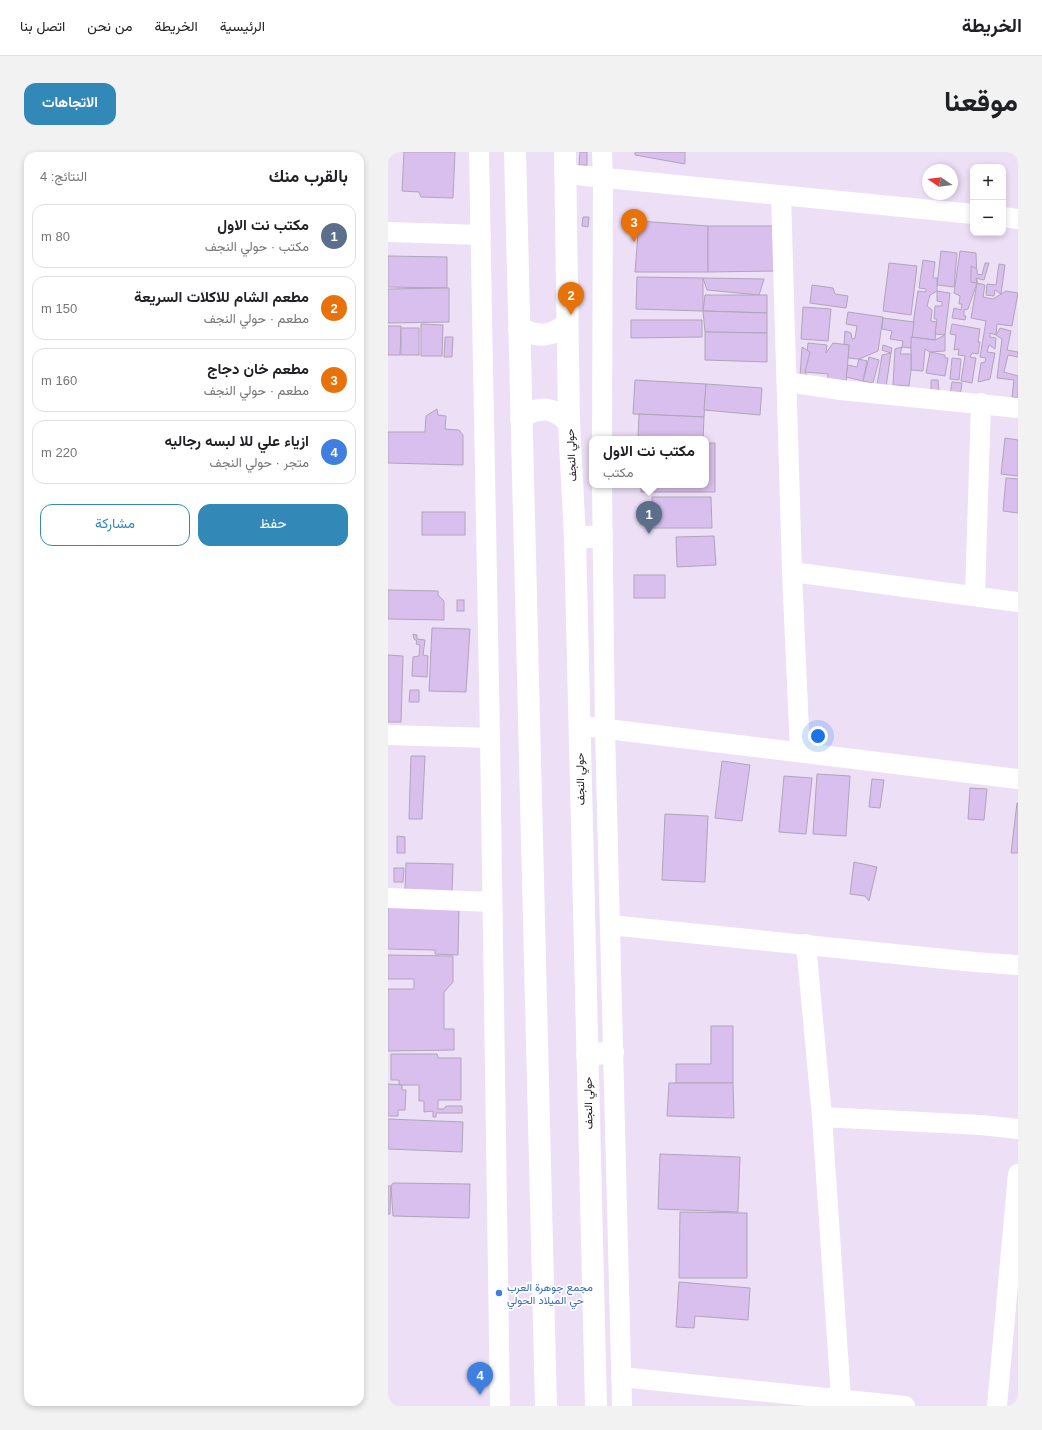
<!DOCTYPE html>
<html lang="ar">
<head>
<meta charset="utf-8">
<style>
	:root { --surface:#fff; --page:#f2f2f2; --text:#202124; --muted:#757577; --line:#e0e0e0; --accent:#3289b8 }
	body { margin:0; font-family:Arial,Vazirmatn,sans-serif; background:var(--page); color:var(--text); direction:rtl }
	.controls { position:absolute; right:12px; top:12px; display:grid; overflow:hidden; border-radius:8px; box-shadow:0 2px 6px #0003 }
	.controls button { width:36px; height:36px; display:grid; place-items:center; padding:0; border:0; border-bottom:1px solid var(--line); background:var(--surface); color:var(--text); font:20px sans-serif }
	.compass { position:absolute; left:534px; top:12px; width:36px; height:36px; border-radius:50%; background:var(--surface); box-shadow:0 2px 6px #0003; rotate:283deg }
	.you { position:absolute; left:430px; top:584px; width:14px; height:14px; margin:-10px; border:3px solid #fff; border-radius:50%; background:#1a73e8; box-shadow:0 0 0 6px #1a73e833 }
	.badge { display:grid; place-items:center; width:26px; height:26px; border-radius:50%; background:var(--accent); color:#fff; font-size:13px; font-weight:700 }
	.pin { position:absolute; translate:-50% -33px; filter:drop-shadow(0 1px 2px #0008) }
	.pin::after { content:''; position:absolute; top:21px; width:14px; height:12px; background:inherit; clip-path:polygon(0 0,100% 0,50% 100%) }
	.popup { position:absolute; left:201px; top:284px; width:120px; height:52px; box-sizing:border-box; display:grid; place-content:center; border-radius:8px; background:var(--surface); filter:drop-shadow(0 1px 3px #0005); font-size:13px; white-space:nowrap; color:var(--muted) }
	.popup b { font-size:15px; color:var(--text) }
	.popup::after { content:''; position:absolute; left:50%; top:100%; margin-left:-8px; border:8px solid transparent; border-top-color:var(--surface) }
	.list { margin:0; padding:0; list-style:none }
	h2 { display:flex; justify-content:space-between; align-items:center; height:52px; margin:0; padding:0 16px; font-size:17px }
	h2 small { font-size:13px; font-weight:400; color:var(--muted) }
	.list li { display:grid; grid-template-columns:26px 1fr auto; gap:12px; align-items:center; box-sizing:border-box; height:64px; margin:0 8px 8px; padding:0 8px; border:1px solid var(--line); border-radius:12px }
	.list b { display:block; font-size:15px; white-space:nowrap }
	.list p { margin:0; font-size:13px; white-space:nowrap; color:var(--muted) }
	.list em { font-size:13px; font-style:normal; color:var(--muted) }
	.actions { display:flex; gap:8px; padding:12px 16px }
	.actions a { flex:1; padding:9px 0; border:1px solid var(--accent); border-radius:12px; text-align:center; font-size:14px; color:var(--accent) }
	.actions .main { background:var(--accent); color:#fff }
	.map { position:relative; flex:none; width:630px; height:1254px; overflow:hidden; direction:ltr; border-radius:12px }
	header { display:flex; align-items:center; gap:24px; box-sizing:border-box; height:56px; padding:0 20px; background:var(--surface); border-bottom:1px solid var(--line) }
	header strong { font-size:19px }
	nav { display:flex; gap:22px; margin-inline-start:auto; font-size:14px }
	.intro { display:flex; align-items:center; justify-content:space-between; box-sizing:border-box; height:96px; padding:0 24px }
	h1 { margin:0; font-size:28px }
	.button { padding:10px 18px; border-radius:12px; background:var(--accent); color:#fff; font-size:14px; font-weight:700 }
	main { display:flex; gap:24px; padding:0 24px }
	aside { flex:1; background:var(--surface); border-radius:12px; box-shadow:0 2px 6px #0003 }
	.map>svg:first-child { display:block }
	.building { fill:#d9bfed; stroke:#b1a4ba }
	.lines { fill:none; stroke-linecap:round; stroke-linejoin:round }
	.street { stroke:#fff; stroke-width:20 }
	.primary { stroke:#fff; stroke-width:22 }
	.shop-dot { fill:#3f7fe0; stroke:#fff; stroke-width:1.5 }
	.labels { text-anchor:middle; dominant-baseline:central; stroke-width:3.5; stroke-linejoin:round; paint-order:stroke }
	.street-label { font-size:11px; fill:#1a151d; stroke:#fff }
	.shop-label { font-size:11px; fill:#366cbe; stroke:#fff; text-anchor:start }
</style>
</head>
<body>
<header>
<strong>الخريطة</strong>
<nav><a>الرئيسية</a><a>الخريطة</a><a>من نحن</a><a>اتصل بنا</a></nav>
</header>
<div class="intro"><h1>موقعنا</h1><a class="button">الاتجاهات</a></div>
<main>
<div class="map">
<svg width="630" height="1254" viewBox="0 0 630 1254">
	<rect width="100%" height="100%" fill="#eddff6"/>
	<g class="building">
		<path d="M16,0h51l-2,46 -32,-1 -2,-5 -17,-1z"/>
		<path d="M192,0h7v13h-8z"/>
		<path d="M247,0h50v12l-50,-9z"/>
		<path d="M195,65h6l-1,10 -6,-1z"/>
		<path d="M251,69l69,5v46h-73z"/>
		<path d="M320,74h67v45l-67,1z"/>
		<path d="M553,99l16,2 -3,34 -17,-2z"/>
		<path d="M572,99l16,2 1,30 -9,26 -4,1v6h2l-1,4 -13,-2 2,-10 7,2 1,-6h-3l1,-8 -6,-3z"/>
		<path d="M0,104l59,1v31l-59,-1z"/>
		<path d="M535,108l12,2 -2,16h4v13l-7,4 -3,11 5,4 -1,11 6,1 -2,18 -24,-3 7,-46 8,1v-3l-7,-1z"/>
		<path d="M501,111l28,3 -6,49 -28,-4z"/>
		<path d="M597,111h4l-5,17 -8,-2 1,5 -6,-1v-16l6,3v5l5,1z"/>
		<path d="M611,112l6,1 -4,29 -6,-4 -1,6 -8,-1 1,-11 9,1z"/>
		<path d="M249,125l66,1v33l-67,-2z"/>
		<path d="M315,126l61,1 -5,16 -52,-5z"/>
		<path d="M589,131l8,2 -2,12 10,2 13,-8 12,2 -6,33 -15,-2 -1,11 -6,-2v4l6,1 -1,11 -6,-4 -2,7 8,1 -5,26 -12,3 3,-19 4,-1 1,-4 -6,-1 6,-36 -15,-3z"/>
		<path d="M424,133l21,3 2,6 13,2 -2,12 -36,-5z"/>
		<path d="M59,136h2v34l-61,1v-34z"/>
		<path d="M549,139l13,2 -5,42 -10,-1 2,-15h-3l1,-13h7v-4l-5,-1z"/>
		<path d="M317,143h62v18l-64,-2z"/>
		<path d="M415,155l28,2 -3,32 -27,-2z"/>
		<path d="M315,159l64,2v20l-62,-1z"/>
		<path d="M460,160l35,5 -5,34 -19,8 -11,-1 1,-13h-5l1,-14 6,2 1,6 3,-1 2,-12 -11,-2z"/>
		<path d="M495,166l31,4 -3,26 -9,-1 1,-6 -13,-2 2,-8 -10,-2z"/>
		<path d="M243,168h71v17l-71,1z"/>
		<path d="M33,172l22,1 -1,31h-21z"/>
		<path d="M564,172l28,5 -2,13h2l-2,12 -6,-1 -2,4 6,1 -4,25 -11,-2 4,-25 -7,-1 1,-6 -5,1 2,-15 -6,-1z"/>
		<path d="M0,174h13l-1,29h-12z"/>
		<rect x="13" y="176" width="18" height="27"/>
		<path d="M612,176l11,3 -4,19 11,2v5l-10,-2 -4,17 14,4v22l-6,-1 2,-17 -17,-2 5,-39 -6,-4z"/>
		<path d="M317,180l62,1v29l-62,-2z"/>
		<path d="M557,183v16l-15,1 -5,-3 -2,22 -12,-1v-33l24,3z"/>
		<path d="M57,185h8l-1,20h-8z"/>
		<path d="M420,191l19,2 -1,8 7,-10 16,2 -3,40 -19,-2 1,-9 -23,-2z"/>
		<path d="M495,193l9,3 -1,5 -9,-3z"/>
		<path d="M414,195l8,5 -5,20 3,5 -8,-1z"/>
		<path d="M514,195l-2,7h11v16l-2,16 -16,-1 2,-36z"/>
		<path d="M542,200l15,3v3h3l-3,18 -19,-3z"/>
		<path d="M503,201l-5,34 -9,-2 5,-30z"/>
		<path d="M481,205l10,3 -6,23 -10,-2z"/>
		<path d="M564,206l9,1 -2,21 -9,-1z"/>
		<path d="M471,207l8,2 -4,20 -17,-4 2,-12 9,2z"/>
		<path d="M247,228l71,4 -2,33 -71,-3z"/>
		<path d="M543,228h7l1,12h-8z"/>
		<path d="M564,230l10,1 -2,14 -10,-2z"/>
		<path d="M318,232l56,4 -2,27 -56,-5z"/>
		<path d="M49,257l1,6 8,1 -1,13 14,1 4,5v30l-75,-2v-31h37l1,-16z"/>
		<path d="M251,262l65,3 -1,22h-65z"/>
		<path d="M617,286l13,2v36l-17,-2z"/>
		<path d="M318,291h9v49h-74v-7h65z"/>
		<path d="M618,326l12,1v34l-15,-2z"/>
		<path d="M264,345h59l1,31h-60z"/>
		<rect x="34" y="360" width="43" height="23"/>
		<path d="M326,384l2,29 -39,2 -1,-30z"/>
		<rect x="246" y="423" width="31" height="23"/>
		<path d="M0,438l50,1v4l6,6v19l-56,-1z"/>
		<rect x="69" y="448" width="7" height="11"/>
		<path d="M44,476l38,1 -4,63 -37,-1z"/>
		<path d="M25,482l4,1v4l8,1 -2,15 5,1 -1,21 -15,-1 1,-19 6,-1 1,-11 -4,-1 1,-3 -3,-2z"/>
		<path d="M0,503l15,1 -2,66h-13z"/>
		<path d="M22,538h9v12h-10z"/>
		<path d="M23,604h14l-3,63h-13z"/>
		<path d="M334,609l28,4 -8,56 -27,-3z"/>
		<path d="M429,622l33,2 -4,60 -33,-2z"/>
		<path d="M396,624l28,2 -6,56 -27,-2z"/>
		<path d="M484,627l12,1 -4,28 -11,-1z"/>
		<path d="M582,636l17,1 -3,31 -16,-1z"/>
		<path d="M629,651h1v50h-7z"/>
		<path d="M277,662l43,2 -3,66 -43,-2z"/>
		<path d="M9,684l8,1v16h-8z"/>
		<path d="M466,710l23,5 -8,34 -4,-5 -15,-2z"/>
		<path d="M18,711l47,1 -1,28 -47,-2z"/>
		<path d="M6,716h10l-1,14h-9z"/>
		<path d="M0,751l71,3 -1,49 -23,-1v-4l-47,-1z"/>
		<path d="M0,803l65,1v26l-9,10v37h10v21l-66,1v-62h26v-10h-26z"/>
		<path d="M323,874h22v57h-57v-19h35z"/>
		<path d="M3,902h46l1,4h23v42h-23v9h6l2,-3h16v7h-26v4h-3v-6l-9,1v-11h-5v-16h-20v-5h-8z"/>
		<path d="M281,931h64l1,35 -67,-2z"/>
		<path d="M0,932l14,1v5h4l-1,20h-7v6h-10z"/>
		<path d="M0,967l75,3 -1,30 -74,-3z"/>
		<path d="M272,1002l80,3 -2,55 -80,-3z"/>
		<path d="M5,1031l77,1 -1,34 -76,-2 -2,-30z"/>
		<path d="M0,1034h3l-1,28h-2z"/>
		<path d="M292,1060l67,1v65h-68z"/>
		<path d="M291,1130l71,6 -2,32 -53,-4 -1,12 -18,-1z"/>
	</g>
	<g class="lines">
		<g class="street">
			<path d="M91,0l11,586 10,668"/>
			<path d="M214,0l1,26 -1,261"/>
			<path d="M177,22l408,40"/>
			<path d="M393,43l11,377 8,180"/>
			<path d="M615,65l15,2"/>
			<path d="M0,80l93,3"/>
			<path d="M399,230l54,8 177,18"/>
			<path d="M214,333l3,244 17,677"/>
			<path d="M404,420l226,30"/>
			<path d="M587,444l6,-193"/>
			<path d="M203,575l427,52"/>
			<path d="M0,583l102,3"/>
			<path d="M0,746l104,4"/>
			<path d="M222,773l364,37 44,3"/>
			<path d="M418,792l16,173 19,282"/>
			<path d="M434,965l159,8 37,4"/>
			<path d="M233,1225l284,29"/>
			<path d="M609,1254l21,-232"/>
		</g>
		<g class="primary">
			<path d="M127,0l31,1254"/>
			<path d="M177,0l4,271 6,115 21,868"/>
			<path d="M131,176c19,10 32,9 48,-4"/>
			<path d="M133,266c18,-13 34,-11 48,5"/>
			<path d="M187,386l27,-2"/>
			<path d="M199,903l26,-3"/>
		</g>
	</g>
	<circle class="shop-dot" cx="111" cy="1141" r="4"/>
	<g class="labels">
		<g class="street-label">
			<text transform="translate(183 303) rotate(-93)">حولي النجف</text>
			<text transform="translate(192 627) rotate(-91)">حولي النجف</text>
			<text transform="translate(200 951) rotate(-91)">حولي النجف</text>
		</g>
		<g class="shop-label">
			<text x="119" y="1135">مجمع جوهرة العرب<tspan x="119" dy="13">حي الميلاد الحولي</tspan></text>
		</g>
	</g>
</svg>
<div class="controls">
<button>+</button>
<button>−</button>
</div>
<svg class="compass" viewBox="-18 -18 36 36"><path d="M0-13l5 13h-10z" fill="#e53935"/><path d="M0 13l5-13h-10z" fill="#757577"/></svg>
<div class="you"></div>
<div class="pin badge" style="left:261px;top:382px;background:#5c6f8a">1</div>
<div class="popup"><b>مكتب نت الاول</b>مكتب</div>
<div class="pin badge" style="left:183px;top:163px;background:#e8710a">2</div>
<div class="pin badge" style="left:246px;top:90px;background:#e8710a">3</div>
<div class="pin badge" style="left:92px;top:1243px;background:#3f7fe0">4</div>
</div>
<aside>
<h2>بالقرب منك<small>النتائج: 4</small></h2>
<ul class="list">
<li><span class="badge" style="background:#5c6f8a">1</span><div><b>مكتب نت الاول</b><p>مكتب · حولي النجف</p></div><em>80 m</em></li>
<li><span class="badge" style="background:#e8710a">2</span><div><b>مطعم الشام للاكلات السريعة</b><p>مطعم · حولي النجف</p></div><em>150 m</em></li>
<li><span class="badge" style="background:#e8710a">3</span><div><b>مطعم خان دجاج</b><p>مطعم · حولي النجف</p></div><em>160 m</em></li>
<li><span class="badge" style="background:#3f7fe0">4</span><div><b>ازياء علي للا لبسه رجاليه</b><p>متجر · حولي النجف</p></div><em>220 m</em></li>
</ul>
<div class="actions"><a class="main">حفظ</a><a>مشاركة</a></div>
</aside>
</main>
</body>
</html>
